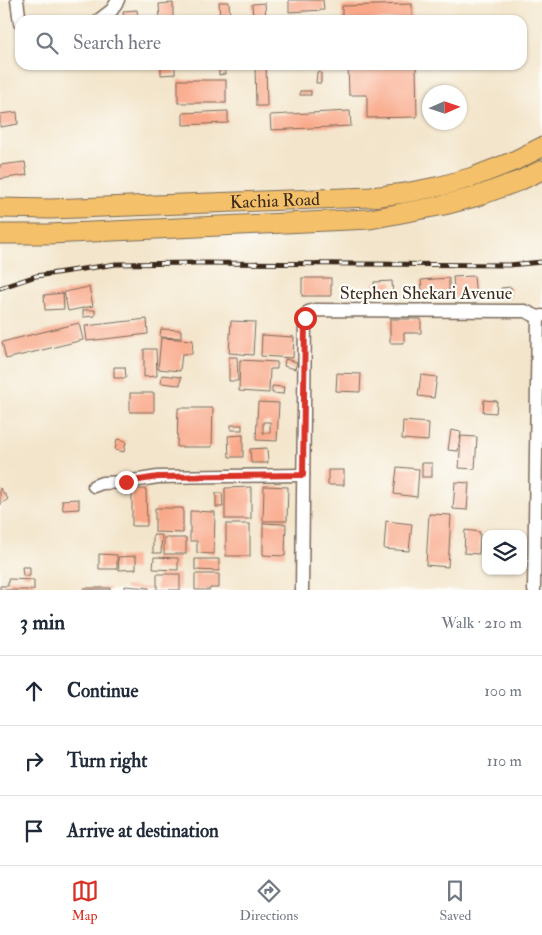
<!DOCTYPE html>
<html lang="en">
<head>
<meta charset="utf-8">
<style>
	:root { --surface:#fff; --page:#f2f2f3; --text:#1f2937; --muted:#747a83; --line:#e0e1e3; --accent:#d93025 }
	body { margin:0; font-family:"IM FELL Double Pica",serif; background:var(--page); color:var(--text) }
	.controls { position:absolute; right:15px; bottom:15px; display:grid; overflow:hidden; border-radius:10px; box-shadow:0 1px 4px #0004 }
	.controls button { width:45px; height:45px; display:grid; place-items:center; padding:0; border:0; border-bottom:1px solid var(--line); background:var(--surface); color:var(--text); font:25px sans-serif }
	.compass { position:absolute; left:422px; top:85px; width:45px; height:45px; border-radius:50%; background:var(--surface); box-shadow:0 1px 4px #0004; rotate:87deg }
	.stop { position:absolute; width:15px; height:15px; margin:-11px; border:4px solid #d93025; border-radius:50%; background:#fff }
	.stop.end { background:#d93025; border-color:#fff; box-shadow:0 1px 5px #0008 }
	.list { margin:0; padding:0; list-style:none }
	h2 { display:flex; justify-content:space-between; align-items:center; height:65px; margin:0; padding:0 20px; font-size:21px }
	h2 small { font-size:16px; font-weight:400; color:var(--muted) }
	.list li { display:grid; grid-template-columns:32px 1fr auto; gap:15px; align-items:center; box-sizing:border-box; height:70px; padding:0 20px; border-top:1px solid var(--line) }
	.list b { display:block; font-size:19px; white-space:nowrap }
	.list em { font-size:16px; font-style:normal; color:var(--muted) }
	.icon { flex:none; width:28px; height:28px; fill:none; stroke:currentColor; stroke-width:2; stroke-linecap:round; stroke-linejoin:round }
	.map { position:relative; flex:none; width:542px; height:590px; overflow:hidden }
	.search { position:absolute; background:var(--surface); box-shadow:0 1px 4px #0004; left:15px; right:15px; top:15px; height:55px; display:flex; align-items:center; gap:12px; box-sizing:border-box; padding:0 18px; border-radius:15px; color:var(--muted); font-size:19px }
	.sheet { height:275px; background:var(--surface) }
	nav { display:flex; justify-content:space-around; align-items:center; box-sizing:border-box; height:70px; border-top:1px solid var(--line); background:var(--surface); font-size:14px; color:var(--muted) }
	nav a { display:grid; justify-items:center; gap:2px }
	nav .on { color:var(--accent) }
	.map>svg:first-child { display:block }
	.building { fill:#f9a98a; fill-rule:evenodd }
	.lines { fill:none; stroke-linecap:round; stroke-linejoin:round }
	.minor-casing { stroke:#7b6b5b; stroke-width:15 }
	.primary-casing { stroke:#7b6b5b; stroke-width:21 }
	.minor { stroke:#fff; stroke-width:12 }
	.primary { stroke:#f4c16a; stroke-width:19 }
	.rail-casing { stroke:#3b2a1e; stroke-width:5 }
	.rail { stroke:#fdfcf7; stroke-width:3; stroke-dasharray:9; stroke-linecap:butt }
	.route { stroke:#d93025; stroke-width:6 }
	.labels { text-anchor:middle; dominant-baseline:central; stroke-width:4.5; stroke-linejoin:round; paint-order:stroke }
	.street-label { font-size:18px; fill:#3b2a1e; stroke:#fdfcf7 }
</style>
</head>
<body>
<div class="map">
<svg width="542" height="590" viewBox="0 0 542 590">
	<rect width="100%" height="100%" fill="#fdfcf7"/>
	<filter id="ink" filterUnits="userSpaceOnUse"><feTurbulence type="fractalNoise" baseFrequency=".02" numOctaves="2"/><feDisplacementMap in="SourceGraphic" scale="10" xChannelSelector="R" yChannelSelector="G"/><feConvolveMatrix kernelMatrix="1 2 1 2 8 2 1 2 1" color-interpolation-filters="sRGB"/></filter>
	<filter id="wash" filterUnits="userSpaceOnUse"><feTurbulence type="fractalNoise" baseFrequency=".0096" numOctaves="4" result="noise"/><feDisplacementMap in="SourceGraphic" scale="20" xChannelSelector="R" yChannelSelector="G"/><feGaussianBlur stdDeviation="1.12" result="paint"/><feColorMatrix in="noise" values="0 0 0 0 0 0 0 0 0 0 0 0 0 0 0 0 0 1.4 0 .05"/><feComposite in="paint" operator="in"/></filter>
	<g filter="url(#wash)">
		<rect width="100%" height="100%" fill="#f3e5cb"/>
		<g id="blocks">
			<g class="building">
				<path d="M289,0h34l1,10 -35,2z"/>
				<path d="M219,2h10l1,18h-10z"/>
				<path d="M173,3v17h-13l-1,-16z"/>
				<path d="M265,3l1,17h-13l-1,-16z"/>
				<path d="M412,4v15l-70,1v-14z"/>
				<path d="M137,10l1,10h-14l-1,-9z"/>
				<path d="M161,65h14v9l-14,1z"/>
				<path d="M219,65h6v9l-6,1z"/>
				<path d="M255,65h11l1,41h-11z"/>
				<path d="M348,65h68l1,52 -50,1v-23h-18z"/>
				<path d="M317,72l4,1v10h-5z"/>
				<rect x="178" y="80" width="48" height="23"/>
				<rect x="300" y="91" width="11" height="4"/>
				<path d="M228,111v12l-45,2v-12z"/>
				<path d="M350,111l1,15 -80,4 -1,-15z"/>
				<path d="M17,112l1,12 -18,3v-13z"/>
				<path d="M25,162l2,13 -27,4v-14z"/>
				<path d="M474,276l2,22 -21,2v-4l-32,3 -2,-19 28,-2v12l5,-1 -1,-12z"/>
				<rect x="302" y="278" width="29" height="18"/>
				<path d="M392,281l1,14 -18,1 -1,-14z"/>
				<path d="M89,287l4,19 -25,5 -4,-19z"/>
				<path d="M511,287v12h-10v-11z"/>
				<path d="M63,293l1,16 -19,1 -1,-15z"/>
				<path d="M83,310h12v6l-12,1z"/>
				<path d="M147,319l1,15 -61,7 -2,-15z"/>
				<path d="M390,319h31v14h-17v10h-14z"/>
				<path d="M231,321l24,1 -2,33 -24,-2z"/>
				<path d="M79,323l4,17 -77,19 -4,-17z"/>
				<path d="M161,329l20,1v8l-21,-1z"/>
				<path d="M262,335l32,2 -1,21 -32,-2z"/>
				<path d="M161,338l32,2 -1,14h-10l-2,17 -22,-2z"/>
				<path d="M144,349h12l1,27 -13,1z"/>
				<path d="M229,357h8l1,24h-9z"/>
				<path d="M285,359l12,3 -2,7 -11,-3z"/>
				<path d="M240,360l37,2v7h-7l-1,24 -30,-2z"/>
				<path d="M114,367h11l1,11h-12z"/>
				<path d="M337,373l24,1 -1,18 -24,-1z"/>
				<path d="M162,375l19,2 -1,8 -19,-2z"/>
				<path d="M421,375l16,2 -3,21 -16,-2z"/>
				<path d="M272,386l12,1 -1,7 -11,-1z"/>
				<rect x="130" y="393" width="24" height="19"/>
				<path d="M484,400l13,1 -1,12 -13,-1z"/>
				<path d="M258,402l21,1 -2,38 -21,-1zM263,422h7v11h-7z"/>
				<path d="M178,408h35l-1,39h-35z"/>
				<path d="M403,421l26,2 -1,18 -26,-2z"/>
				<rect x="231" y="425" width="11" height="5"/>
				<path d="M451,430l10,2 -3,19 -10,-1z"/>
				<path d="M243,435v22h-14l-1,-21z"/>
				<path d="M461,436l16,1 -2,32 -16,-1z"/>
				<path d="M117,439l9,2 -2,11 -9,-2z"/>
				<path d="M267,448l1,15h-17l-1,-14z"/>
				<rect x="422" y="463" width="10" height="14"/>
				<path d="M397,467l22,2 -2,28 -23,-3z"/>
				<rect x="328" y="470" width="16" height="15"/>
				<path d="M455,482l14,1 -2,27 -14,-1z"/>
				<path d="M264,486l24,1 -1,34h-24z"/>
				<path d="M251,487v32h-26v-31z"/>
				<path d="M0,488l8,11 -8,6z"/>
				<path d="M132,489h14l1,37h-15z"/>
				<path d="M216,493h6l1,14h-7z"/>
				<path d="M79,499v10l-16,1 -1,-10z"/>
				<path d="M155,508h28v25l-28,-1z"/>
				<path d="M190,511l25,1 -1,42 -17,-1v-12h-7z"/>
				<path d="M429,514l22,1 -3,52 -22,-2z"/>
				<path d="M386,521l26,3 -3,27 -25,-2z"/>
				<path d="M263,523l23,1 -1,32 -22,-1z"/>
				<rect x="226" y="524" width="24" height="32"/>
				<path d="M465,530l15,2 -1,22 -15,-1z"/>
				<path d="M153,535h9l-1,18h-8z"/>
				<rect x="164" y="538" width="22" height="16"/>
				<path d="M99,554l18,1v14h-18z"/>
				<path d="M136,556v13l-17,1 -1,-13z"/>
				<path d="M154,557l24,1v12l-25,-1z"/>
				<path d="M195,559h24v12l-24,-1z"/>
				<path d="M22,567h8v9h-7z"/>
				<rect x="157" y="574" width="23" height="16"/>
				<path d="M195,574h24v14h-9v2h-15z"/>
				<path d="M8,579l26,1v10h-34v-4h8z"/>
				<path d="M125,586l24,2v2h-24z"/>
				<rect x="84" y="588" width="26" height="2"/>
			</g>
		</g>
	</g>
	<g filter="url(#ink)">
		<use href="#blocks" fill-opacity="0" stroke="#7b6b5b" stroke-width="1"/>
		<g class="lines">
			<g class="minor-casing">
				<g id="minor">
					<path d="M17,0l3,23"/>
					<path d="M99,20l13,-10 6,-10"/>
					<path d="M94,486l8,-3 24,-1 32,-5 145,-2"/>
					<path d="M302,590l3,-272 3,-6 7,-2 210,1 13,6 4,-1"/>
					<path d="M534,590l4,-273"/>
				</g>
			</g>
			<g class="primary-casing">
				<g id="primary">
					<path id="s1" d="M0,208l50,1 321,-12 34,-4 36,-7 32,-9 41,-16 28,-14"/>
					<path d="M0,234h49l321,-15 74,-14 34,-9 41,-15 23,-11"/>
				</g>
			</g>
			<use href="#minor" class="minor"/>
			<use href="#primary" class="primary"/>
			<g class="rail-casing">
				<path id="rail" d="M0,288l36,-12 80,-12 81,-1 312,2 33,-3"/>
			</g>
			<use href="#rail" class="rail"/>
		</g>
	</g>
	<g class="lines" filter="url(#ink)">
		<path class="route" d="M126,482l32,-5 145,-2 2,-157"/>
	</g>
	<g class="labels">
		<g class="street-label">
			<text stroke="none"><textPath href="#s1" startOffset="275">Kachia Road</textPath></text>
			<text x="426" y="293">Stephen Shekari Avenue</text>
		</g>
	</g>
</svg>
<div class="controls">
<button><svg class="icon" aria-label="layers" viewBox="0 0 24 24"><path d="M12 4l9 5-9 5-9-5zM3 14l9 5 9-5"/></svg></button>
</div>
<svg class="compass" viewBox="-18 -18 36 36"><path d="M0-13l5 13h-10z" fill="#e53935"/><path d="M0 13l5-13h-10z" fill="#747a83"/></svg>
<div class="stop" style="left:305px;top:318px"></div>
<div class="stop end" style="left:126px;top:482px"></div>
<div class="search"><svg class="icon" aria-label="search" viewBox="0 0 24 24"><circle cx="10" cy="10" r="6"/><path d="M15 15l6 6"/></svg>Search here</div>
</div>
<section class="sheet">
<h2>3 min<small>Walk · 210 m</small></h2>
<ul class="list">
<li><svg class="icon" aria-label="ahead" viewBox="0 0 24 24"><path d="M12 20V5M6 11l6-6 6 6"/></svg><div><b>Continue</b></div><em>100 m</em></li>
<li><svg class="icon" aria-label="right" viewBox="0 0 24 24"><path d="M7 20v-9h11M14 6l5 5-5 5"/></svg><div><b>Turn right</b></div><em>110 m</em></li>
<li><svg class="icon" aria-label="arrive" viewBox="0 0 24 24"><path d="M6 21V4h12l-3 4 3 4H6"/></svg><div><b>Arrive at destination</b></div></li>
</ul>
</section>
<nav>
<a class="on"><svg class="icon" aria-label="map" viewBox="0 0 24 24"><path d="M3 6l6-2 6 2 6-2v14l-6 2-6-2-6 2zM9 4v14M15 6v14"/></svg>Map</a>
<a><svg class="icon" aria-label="directions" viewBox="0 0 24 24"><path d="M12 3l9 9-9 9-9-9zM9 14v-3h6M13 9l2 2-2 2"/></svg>Directions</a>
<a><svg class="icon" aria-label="saved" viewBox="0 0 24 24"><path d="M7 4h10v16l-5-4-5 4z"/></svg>Saved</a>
</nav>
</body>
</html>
